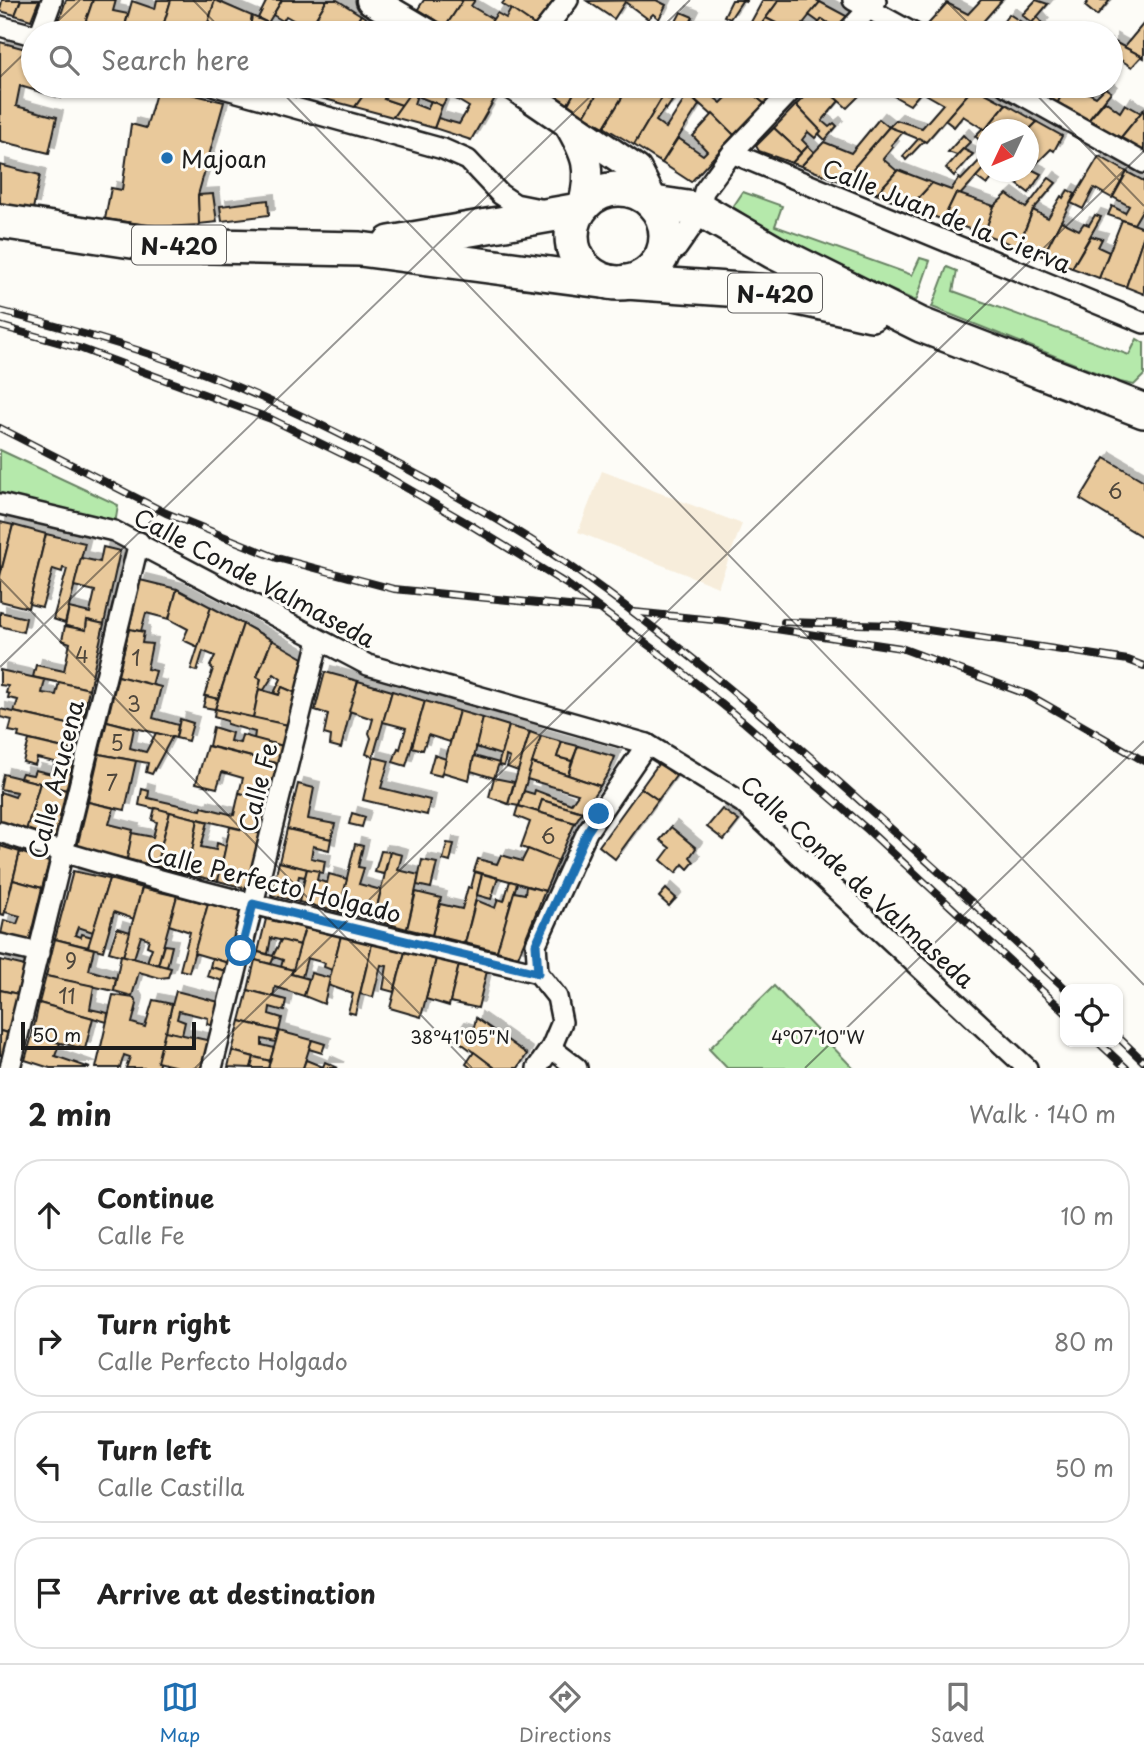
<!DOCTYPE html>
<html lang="en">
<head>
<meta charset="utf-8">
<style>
	:root { --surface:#fff; --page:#f2f2f2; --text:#222; --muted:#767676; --line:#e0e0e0; --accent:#1f6fb2 }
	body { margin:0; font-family:"Playpen Sans",sans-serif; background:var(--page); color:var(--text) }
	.controls { position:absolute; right:21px; bottom:21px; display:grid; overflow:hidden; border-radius:14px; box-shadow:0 2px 5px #0004 }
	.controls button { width:63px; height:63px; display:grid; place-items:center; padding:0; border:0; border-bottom:2px solid var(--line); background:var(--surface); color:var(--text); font:35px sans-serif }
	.compass { position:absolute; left:976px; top:119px; width:63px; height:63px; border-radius:50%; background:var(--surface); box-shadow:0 2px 5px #0004; rotate:226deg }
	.scale { position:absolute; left:21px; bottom:18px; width:175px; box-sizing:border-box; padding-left:7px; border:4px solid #1c1c1c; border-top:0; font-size:19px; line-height:24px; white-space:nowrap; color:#1c1c1c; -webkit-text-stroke:5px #fdfcf7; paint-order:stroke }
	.stop { position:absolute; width:21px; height:21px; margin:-16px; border:5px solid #1f6fb2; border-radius:50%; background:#fff }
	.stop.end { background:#1f6fb2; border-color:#fff; box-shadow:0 2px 7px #0008 }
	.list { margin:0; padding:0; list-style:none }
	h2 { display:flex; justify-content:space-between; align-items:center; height:91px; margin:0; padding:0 28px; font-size:30px }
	h2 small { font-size:23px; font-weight:400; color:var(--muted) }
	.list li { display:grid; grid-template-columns:46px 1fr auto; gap:21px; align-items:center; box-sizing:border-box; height:112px; margin:0 14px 14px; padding:0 14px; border:2px solid var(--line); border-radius:28px }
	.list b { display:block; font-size:26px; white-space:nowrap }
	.list p { margin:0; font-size:23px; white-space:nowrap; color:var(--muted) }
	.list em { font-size:23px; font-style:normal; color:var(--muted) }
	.icon { flex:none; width:38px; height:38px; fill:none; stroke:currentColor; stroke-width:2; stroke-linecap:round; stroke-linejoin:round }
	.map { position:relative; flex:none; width:1144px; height:1068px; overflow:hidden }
	.search { position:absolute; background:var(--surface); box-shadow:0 2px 5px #0004; left:21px; right:21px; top:21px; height:77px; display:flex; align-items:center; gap:18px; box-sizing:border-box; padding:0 24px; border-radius:38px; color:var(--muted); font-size:26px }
	.sheet { height:595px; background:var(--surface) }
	nav { display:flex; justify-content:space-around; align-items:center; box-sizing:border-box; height:98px; border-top:2px solid var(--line); background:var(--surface); font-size:19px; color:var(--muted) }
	nav a { display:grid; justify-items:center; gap:4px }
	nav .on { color:var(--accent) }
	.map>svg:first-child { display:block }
	.built { fill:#f7eddb }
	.green { fill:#b5e9ab; stroke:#688264; stroke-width:2 }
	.building { fill:#e9c99b; stroke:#1c1c1c; stroke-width:2; filter:url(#shadow) }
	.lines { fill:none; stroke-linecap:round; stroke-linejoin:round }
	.minor-casing { stroke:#1c1c1c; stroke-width:24 }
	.secondary-casing { stroke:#1c1c1c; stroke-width:33 }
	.trunk-casing { stroke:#1c1c1c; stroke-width:38 }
	.minor { stroke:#fdfcf7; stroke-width:19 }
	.secondary { stroke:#fdfcf7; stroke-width:28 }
	.trunk { stroke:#fdfcf7; stroke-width:33 }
	.rail-casing { stroke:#1c1c1c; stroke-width:8 }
	.rail { stroke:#fdfcf7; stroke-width:5; stroke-dasharray:16; stroke-linecap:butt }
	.route { stroke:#1f6fb2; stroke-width:9 }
	.ticks { fill:none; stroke:#1c1c1c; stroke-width:2; stroke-opacity:0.45 }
	.poi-dot { fill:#1f6fb2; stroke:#fdfcf7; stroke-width:2.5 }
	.labels { text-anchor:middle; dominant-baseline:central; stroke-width:6; stroke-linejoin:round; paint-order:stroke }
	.number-label { font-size:21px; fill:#4f473c }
	.shield { fill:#fdfcf7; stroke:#605f5e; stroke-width:2 }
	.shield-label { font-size:23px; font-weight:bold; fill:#1c1c1c }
	.poi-label { font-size:24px; fill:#1c1c1c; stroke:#fdfcf7; text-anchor:start }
	.street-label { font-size:24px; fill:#1c1c1c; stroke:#fdfcf7 }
	.ticks-label { font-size:18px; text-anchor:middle; fill:#1c1c1c; stroke:#fdfcf7; stroke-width:6; stroke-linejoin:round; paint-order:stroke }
</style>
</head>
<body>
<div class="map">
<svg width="1144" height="1068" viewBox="0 0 1144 1068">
	<defs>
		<filter id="shadow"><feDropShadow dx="6" dy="-6" stdDeviation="0" flood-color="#0004"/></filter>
	</defs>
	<rect width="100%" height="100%" fill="#fdfcf7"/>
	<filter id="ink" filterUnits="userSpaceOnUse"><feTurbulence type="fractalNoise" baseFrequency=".0143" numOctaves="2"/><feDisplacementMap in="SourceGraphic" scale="14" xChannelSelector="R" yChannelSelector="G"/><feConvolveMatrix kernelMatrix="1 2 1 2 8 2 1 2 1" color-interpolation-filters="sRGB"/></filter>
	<g filter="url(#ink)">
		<path class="built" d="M602,471l140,53 -24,63 -140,-55z"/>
		<g class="green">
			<path d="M743,192l39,14 -7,20 137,49 8,-17 10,3 -14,40c-63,-28 -125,-56 -183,-94z"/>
			<path d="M947,267l10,4 -4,20 176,64 8,-16 7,4v32l-10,10 -14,-3 -188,-75z"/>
			<path d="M0,450l118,55 -4,26 -114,-27z"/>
			<path d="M774,986l79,82h-126l-18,-19z"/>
		</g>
		<g class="building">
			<path d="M2,0h19l-6,15 -15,-4z"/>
			<path d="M21,0h18l-8,20 -16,-5z"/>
			<path d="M66,0h27l-11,32 -25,-6z"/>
			<path d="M93,0h23l-3,11 15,3 -5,19 -41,-1z"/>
			<path d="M157,0h14l-10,33h-38l9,-32 23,8z"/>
			<path d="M171,0h44l-10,33h-44z"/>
			<path d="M215,0l37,16 -3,17h-44z"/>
			<path d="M267,0h15l-14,23 -10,-5z"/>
			<path d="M282,0h45l-20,33h-13l6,-9 -14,-8 -3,5 -10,-6z"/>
			<path d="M327,0h10l24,15 -11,18h-19l-7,-4 -2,4h-15z"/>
			<path d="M424,0h39l-17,26 -28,-17z"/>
			<path d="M463,0h12l-4,6 22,13 -9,14h-27l-11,-7z"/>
			<path d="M505,0h52l-20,27 -35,-23z"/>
			<path d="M656,0l10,5 -7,14 -6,-5 -5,5 -23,-17 -11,17 -27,-18z"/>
			<path d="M732,0h15l-1,2 -4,-1 -12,18 -6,-3z"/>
			<path d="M763,0h16l-24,33h-10z"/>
			<path d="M779,0h37l4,2 -23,29 -3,-2 -3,3 -25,-14z"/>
			<path d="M981,0h21l-29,33h-47l-4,-2 25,-28 21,11z"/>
			<path d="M1036,0l12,4 -16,19 -10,-8z"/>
			<path d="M1089,0h21l-13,16 -12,-10z"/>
			<path d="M820,2l28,15 -11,12 -15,-10 -2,4 -11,-8z"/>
			<path d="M511,9l26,18 -5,6h-48l13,-20 9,5z"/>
			<path d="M681,12l12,5 -8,16h-15z"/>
			<path d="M1009,14l20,13 -6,6h-28z"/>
			<path d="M361,15l29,18h-40z"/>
			<path d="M252,16l30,13 -1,4h-32z"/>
			<path d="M1037,17l6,7 -8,9h-12z"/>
			<path d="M766,18l10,5 -7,10h-14z"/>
			<path d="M822,19l15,10 -5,4h-32l-3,-2 6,-8 10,7z"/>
			<path d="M1144,23v35l-20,-11z"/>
			<path d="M1111,40l13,7 18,9 -10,11 -21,-13z"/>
			<path d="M0,42l33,9v35h31l-3,12 -41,-12 -4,20 41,11 -8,36 -49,-12z"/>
			<path d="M158,86l66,16 -26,93 2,30 -37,2 -58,-8 6,-31 11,2 9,-66 15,4z"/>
			<path d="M275,86h38l-3,9z"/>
			<path d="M313,86h57l-15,21 -45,-12z"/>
			<path d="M370,86h10l-1,2 9,3 -4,8 18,6 -9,12 -38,-10z"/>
			<path d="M391,86h25l-14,19 -18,-6z"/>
			<path d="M416,86h38l-12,20 -32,-13z"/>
			<path d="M454,86h22l19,12 -24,42 -37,-12 4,-10 21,6 10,-17 -20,-12z"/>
			<path d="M554,86h24l-10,18 -18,-11z"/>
			<path d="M578,86h24l-18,30 -16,-12z"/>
			<path d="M602,86h27l-25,41 -20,-11z"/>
			<path d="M650,86h19l-35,59 -30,-18 24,-39 11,9 3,-3 1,2z"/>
			<path d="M680,86h20l21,17 10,-10 -8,-7h20l22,18 -31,31z"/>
			<path d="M743,86h39l-17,18z"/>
			<path d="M815,86h7l17,15 -17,20 7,6 5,-4 3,3 -12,14 -6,-6 2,-3 -25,-26z"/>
			<path d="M822,86h47l-22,22z"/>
			<path d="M876,86h50l-16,19z"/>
			<path d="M926,86l48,1 -48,55 -37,-15 7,-7 26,8 21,-24 -21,-12z"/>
			<path d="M1025,86h41l-10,20z"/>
			<path d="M1066,86h9l21,11 9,-9 6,4 -25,31 -30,-17z"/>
			<path d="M974,87l32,17 -21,26 -22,-14 -9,11 -9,-7z"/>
			<path d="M410,93l7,2 -3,9 13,5 4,-8 11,5 -8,22 -41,-11z"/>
			<path d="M688,94l11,11 -37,58 -28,-18 29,-49 9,5 -6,9 -1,-2 -9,13 10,7z"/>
			<path d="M1105,101l15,11 5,-8 16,9 -23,28 -32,-18z"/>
			<path d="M1006,104l31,18 -9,9 -42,-1v16l-11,-10 8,-8 2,2z"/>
			<path d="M796,105l25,26 -6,7 -7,-6 -6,8 6,6 -7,7 -27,-25z"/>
			<path d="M1144,109v46l-26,-14z"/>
			<path d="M713,114l21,21 -43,47 -29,-19 16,-25 25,17 4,-4 -14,-15z"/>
			<path d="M879,119l10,8 -47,55 -41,-16 23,-24 27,11z"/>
			<path d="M1037,122l25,14 -8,15 -3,-2 -30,30 -7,-4 3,-3h11v-41z"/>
			<path d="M889,127l14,5 -12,13 2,2 -10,12 14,12 -21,23 -26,-22z"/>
			<path d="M774,128l27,25 -9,10 -33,-12 -3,-5z"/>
			<path d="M963,135l7,7 -13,13 -9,-3z"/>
			<path d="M919,138l5,3 -18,19 -3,-4z"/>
			<path d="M808,146l6,6 -13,14 -9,-3z"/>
			<path d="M963,149l10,5 -19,22 -8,-8z"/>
			<path d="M1099,156l28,16 -15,26 -18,-10 -11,21 -12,-6z"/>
			<path d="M981,159l5,3v4l-26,29 -4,-2 -13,27 -33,-13 22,-24 19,7 8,-12 2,2z"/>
			<path d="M0,165l40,10 -7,34 -33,-5z"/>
			<path d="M986,166v6h12l-11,13 -11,-8z"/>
			<path d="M1031,169l10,5 -12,19 -12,-9z"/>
			<path d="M898,170l34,13 -22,24 -34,-13z"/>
			<path d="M1127,172l17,9v26l-10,17 -26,-9 4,-9 13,7 4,-7 -16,-9z"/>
			<path d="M1049,178l7,5 -23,27 -15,37 -34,-13 10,-28 13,-12 19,14z"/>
			<path d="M1068,190l7,4 -32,62 -25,-9 15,-37 15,8 13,-22 2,2z"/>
			<path d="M956,193l38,13 -10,28 -41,-14z"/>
			<path d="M213,194l4,28 -18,2 -1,-29z"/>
			<path d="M268,200l1,15 -47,6 -2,-15z"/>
			<path d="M1095,215l6,2 -29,51 -29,-12 18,-35 18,9 5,-7 5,2z"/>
			<path d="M1122,220l22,8v7l-18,52 -27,-9z"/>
			<path d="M1144,235v59l-18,-7z"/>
			<path d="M1091,236l11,3 -4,8 11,5 -10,26 -27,-10z"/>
			<path d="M1105,458l39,23v57l-64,-39z"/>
			<path d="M0,522l13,3 -13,51z"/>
			<path d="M13,525l33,9 -18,74 -28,-7v-25z"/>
			<path d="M46,534l39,9 -20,80 -12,-4 14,-50 -4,-1 -1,4 -9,-3 -11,38 -13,-3z"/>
			<path d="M103,547l17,4 -16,73 -17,-4 -1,10 -21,-4 4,-18 21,5 5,-22 -21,-5 7,-28 19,4z"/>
			<path d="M140,580l37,9 -8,30 -23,-6 -5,18 -12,-2z"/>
			<path d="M177,589l34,18 -13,40 -15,-7 5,-11 -19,-10z"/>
			<path d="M211,607l32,17 -25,75 -14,-3 9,-27 -3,-3 5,-10 -12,-5 -6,20 -6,-2z"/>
			<path d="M0,612l26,6 -3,14 -23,-6z"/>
			<path d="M87,620l17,4 -15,65 -56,-12 3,-12 28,6 6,-28 -8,-3 3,-14 21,4z"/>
			<path d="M243,624l29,16 -15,37 4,2 -8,39 -38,-9z"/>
			<path d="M129,629l15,3 -2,11 10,1 -5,25 9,2 -4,14 -34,-9z"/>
			<path d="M272,640l31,18 -7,35 -14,-6 -3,8 -5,-2 7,-14 -7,-5 -10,16 -5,-1 2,-10 -4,-2z"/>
			<path d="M0,670l45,10 -3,13 14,2 3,-13 30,7 -8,38 -67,-15 4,-12 -10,-2 1,-4 -3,-1 2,-7 -8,-1z"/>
			<path d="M325,672l33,9 -17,67 -11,-3 1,-9 -7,-2 4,-20 -13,-4z"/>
			<path d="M118,676l43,11 -8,31 25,7 -2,13 -69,-17z"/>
			<path d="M358,681l34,10 -19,66 -7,-3 5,-16 -2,-5 4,-14 -24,-8z"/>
			<path d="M282,687l14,6 -8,32 -35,-7 6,-29 20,6z"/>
			<path d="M392,691l33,10 -19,65 -13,-4 5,-14 2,1 6,-21 -23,-6z"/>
			<path d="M206,696l12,3 -3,10 -12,-2z"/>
			<path d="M425,701l34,10 -9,31 -22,-7 -5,15 -11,-3z"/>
			<path d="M0,709l81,18 -5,24 -58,-14 1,-4 -10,-2 3,-11 -12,-3z"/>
			<path d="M215,709l73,16 -5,21 -29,-7 1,-7 -28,-8v-3l-13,-4z"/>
			<path d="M459,711l24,7 -14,62 -27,-8z"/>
			<path d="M483,718l26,8 -8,29 -25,-8z"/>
			<path d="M180,719l13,4 -5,18 -12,-3z"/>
			<path d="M107,721l27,7 -4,20 16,4 10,-19 16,4 -20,37 -6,-2 2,-9 -49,-9z"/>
			<path d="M509,726l21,6 -12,39 -11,-4 3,-9 -4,-2 -2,10 -6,-1z"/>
			<path d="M213,727l19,6 -2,8 10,2 2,-8 41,11 -4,18 -70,-18z"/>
			<path d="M530,732l11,4 -22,70 -11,-2z"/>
			<path d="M541,736l21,6 -5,15 15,4 -4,14 -36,-12z"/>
			<path d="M29,740l47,11 -10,39 -46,-12 2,-5 11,2 2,-5 17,4 3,-12 -18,-4 -2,7 -12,-3z"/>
			<path d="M562,742l16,4 -6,15 -15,-4z"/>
			<path d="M207,746l72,18 -9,36 -31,-7 4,-15 -21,-6 -5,16 -21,-5z"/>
			<path d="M578,746l37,11 -6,15 -9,14 -32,-11z"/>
			<path d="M99,754l37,7 -11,49 -37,-8z"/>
			<path d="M434,755l12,4 -5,17 -12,-3z"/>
			<path d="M474,756l25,7 -5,15 -23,-7z"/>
			<path d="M373,757l16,4 -8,27 49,12 -3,15 -64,-15z"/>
			<path d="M532,763l36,12 32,11 -18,26 -40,-12 -4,12 -19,-6 5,-15 10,3 1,-4 36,14 7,-10 -51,-15z"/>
			<path d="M659,763l17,13 -18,24 -17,-12z"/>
			<path d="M3,774l37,9 -14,48 -26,-9v-30l15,5 2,-5 -17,-3z"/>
			<path d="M494,778l20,4 -6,22 -19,-7z"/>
			<path d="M40,783l26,7 -11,50 -29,-9z"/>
			<path d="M298,784l16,4 -6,31 27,5 -4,15 -44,-10z"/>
			<path d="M641,788l17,12 -43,59 -16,-13z"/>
			<path d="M142,789l7,2 -1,7 53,12 1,-3 32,8 5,-22 31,7 -8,34 -123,-29z"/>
			<path d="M542,800l40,12 -7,11 -37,-11z"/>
			<path d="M88,802l26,6 -5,16 24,6 -6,29 -50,-12z"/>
			<path d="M518,806l57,17 -17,38 -37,-14 9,-25 -15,-6z"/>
			<path d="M155,808l15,4 -14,54 -29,-7 5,-26 21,4 4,-15 -5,-2z"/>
			<path d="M722,809l17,12 -15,19 -17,-13z"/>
			<path d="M170,812l28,7 -10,55 -32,-8z"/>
			<path d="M352,813l13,4 -3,10 -13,-3z"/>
			<path d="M198,819l10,3 -7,25 15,3 1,-7 9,3 -8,35 -30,-7z"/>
			<path d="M230,827l32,7 -13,55 -31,-8z"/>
			<path d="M671,827l25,21 -6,9 4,5 -6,7 -5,-5 -7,9 -15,-13 9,-12 -10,-8z"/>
			<path d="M287,829l44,10 -2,11 -16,-4 -2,12 14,3 -2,12 -44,-11z"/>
			<path d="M447,843l7,1 -4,18 -7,-2z"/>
			<path d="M355,844l8,2 -5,21 6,1 -5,16 22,6 -7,30 -35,-8z"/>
			<path d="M0,846l20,6 -16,63 -4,-1z"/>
			<path d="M528,849l30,12 -13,30 -71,-20 4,-12 19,5 4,-9 21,6z"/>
			<path d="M381,851l9,1 -6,22 -9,-2z"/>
			<path d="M20,852l29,10 -7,26 -29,-8z"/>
			<path d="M390,852l12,3 -4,15 21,5 -12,54 -33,-9z"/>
			<path d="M422,860l15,3 -6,25 -14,-3z"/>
			<path d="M279,862l28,7 -2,8 -6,-1 -3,13 6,2 -3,11 -28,-7z"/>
			<path d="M307,869l12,2 -2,9 10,3 2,-9 18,5 -8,33 -40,-10z"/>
			<path d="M73,871l36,8 -16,53 -15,-5 -3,8 6,2 1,-3 10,3 -4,10 -33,-8z"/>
			<path d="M475,872l7,2 -17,69 -33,-8 8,-31 22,5 6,-22 3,1z"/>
			<path d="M482,874l16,4 -7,21 -14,-4z"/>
			<path d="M109,879l33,9 -8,31 -20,-7 -11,39 -15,-4z"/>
			<path d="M13,880l29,8 -13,54 -28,-8 3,-14 13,4 3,-8 -15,-4z"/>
			<path d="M510,881l7,2 -20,68 -32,-8 11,-43 19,8 3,-9 6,2z"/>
			<path d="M526,886l19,5 -27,66 -21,-6 17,-59 11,2z"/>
			<path d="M142,888l35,8 -19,69 -11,-3 5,-14 -5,-2 2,-7 -8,-3 -7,22 -11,-2z"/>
			<path d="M666,889l10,9 -7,8 -10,-9z"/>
			<path d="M416,892l25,6 -9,37 -25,-6z"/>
			<path d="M177,896l31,8 -19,68 -9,-2 10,-38 -21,-7z"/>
			<path d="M208,904l34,8 -14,51 -34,-10z"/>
			<path d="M266,919l39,9 -5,17 -29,-7 -3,16 -10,-2z"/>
			<path d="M117,928l13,4 -7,24 -14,-4z"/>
			<path d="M305,928l36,8 -9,34 -8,-3 1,-4 -18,-5 -5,19 -11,-3z"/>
			<path d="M341,936l31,8 -17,70 -7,-2 5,-18 -25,-9z"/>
			<path d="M55,939l39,10 -5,21 27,8 -2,13 -68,-15z"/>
			<path d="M281,940l19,5 -7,25 -12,-3 2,-7 -9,-3 -3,7 -16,-4 3,-8 15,4z"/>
			<path d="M372,944l33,8 -11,40 -11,-3 4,-23 -6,-1 -8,32 -13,-3z"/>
			<path d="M164,945l8,1 -5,21 -9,-2z"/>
			<path d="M405,952l31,7 -15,58 -31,-9z"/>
			<path d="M121,955l50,13 -3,9 -8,1 -21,-6 -7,24 -18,-5z"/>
			<path d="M212,958l16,5 -2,8 -16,-4z"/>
			<path d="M436,959l23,6 -10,41 -23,-7z"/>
			<path d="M0,960l25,6 -7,28 -18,-4z"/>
			<path d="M255,960l38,10 -2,4 18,5 -5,17 -29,-9 -2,10 -25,-7z"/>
			<path d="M459,965l28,6 -9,37 -28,-6z"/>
			<path d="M210,967l16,4 -3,10 -16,-5z"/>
			<path d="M311,973l19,5 -6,26 -20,-8z"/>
			<path d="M46,976l48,10 -4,23 18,4 -1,9 -68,-19z"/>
			<path d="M0,990l18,4 -10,39 -8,-2z"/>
			<path d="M248,990l38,10 -2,11 -14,-4 -1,7 13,4 -3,13 -39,-10z"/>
			<path d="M176,991l43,11 -6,24 -6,-2 1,-6 -29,-7 -2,8 8,3 -3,13 -17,-4z"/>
			<path d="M113,995l21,3 3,6 -5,19 13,4 8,-27 19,4 -14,64h-32l4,-11 -6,-2 -4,13h-24z"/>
			<path d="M39,1003l54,15 -8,31 -53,-13z"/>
			<path d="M476,1018l51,36 -9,14h-23l-42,-31 6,-9 10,3 -1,2 15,12 2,-4 -12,-9z"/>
			<path d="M240,1021l39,10 -3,11 -14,-3v6l12,3 -4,13 -38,-10z"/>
			<path d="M0,1031l8,2 -5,22h-3z"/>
			<path d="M165,1031l46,10 -8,27h-21l-25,-6z"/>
			<path d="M279,1031l33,9 -9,28h-35z"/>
			<path d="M32,1036l28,7 -5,13 35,12h-40l-25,-8z"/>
			<path d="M312,1040l13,4 -3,9 -13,-4z"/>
			<path d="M232,1051l22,6 -3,11 -23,-1z"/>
			<path d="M474,1052l21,16h-24l-5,-4z"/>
			<path d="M254,1057l16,4 -2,7h-17z"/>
			<path d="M306,1060l17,7 2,-5 13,6h-35z"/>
		</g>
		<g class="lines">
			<g class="minor-casing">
				<g id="minor">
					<path d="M853,0l60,33"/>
					<path d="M0,26l33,9"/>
					<path d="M40,33l12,-33"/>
					<path d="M542,33l26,-33"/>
					<path d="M846,33l30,-32"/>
					<path d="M216,86l227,63 25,11 32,34 15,10 25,5"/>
					<path d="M1006,86l138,77"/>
					<path d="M732,153l412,170"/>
					<path d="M651,271l26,-23 21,-30 6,-27 28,-38 64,-67"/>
					<path d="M0,504l114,27 254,134 279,79 96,59 284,265"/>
					<path d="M0,832c176,58 358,97 538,141"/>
					<path d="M0,944l39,9"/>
					<path d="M551,1048l26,20"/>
					<path d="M10,1068l129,-526"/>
					<path d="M212,1068l107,-428"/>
					<path d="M537,1068l14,-20 11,-26 -5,-25 -19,-24 -2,-29 51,-112 60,-88"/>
				</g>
			</g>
			<g class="secondary-casing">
				<g id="secondary">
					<path d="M371,0l56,33"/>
					<path d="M514,86l123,84 17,33"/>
					<path d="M568,123c19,32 24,45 15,82"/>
				</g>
			</g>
			<g class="trunk-casing">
				<g id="trunk">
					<circle cx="619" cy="236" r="47"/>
					<path d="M654,203l47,7 73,42 147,73 223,86"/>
					<path d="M0,221l158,24 202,4 250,33"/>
					<path d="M390,243l189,-33"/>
					<path d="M626,282l145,10 100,22"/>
				</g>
			</g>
			<use href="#minor" class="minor"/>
			<use href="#secondary" class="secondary"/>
			<use href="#trunk" class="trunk"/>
			<g class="rail-casing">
				<g id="rail">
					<path d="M0,311c58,15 116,31 173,51 90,32 178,76 262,122 50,28 101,57 148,91 172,124 327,270 483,414"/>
					<path d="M0,326l82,23 189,70 108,53 90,52 99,61 87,65 90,73 123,107 197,182"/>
					<path d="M0,428l166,85 111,45 117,31 205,20"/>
					<path d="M634,612l89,9 178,27 128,47 115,66"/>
					<path d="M784,622l111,3 233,35 16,6"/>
					<path d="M1118,1037l26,25"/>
					<path d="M1098,1042l28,26"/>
				</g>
			</g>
			<use href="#rail" class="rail"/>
		</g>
	</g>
	<g class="lines" filter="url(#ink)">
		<path class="route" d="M241,951l12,-47 285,69 -2,-29 51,-112 12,-18"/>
	</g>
	<path class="ticks" d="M193,0l32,33M945,0l33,33M45,33l35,-33M656,33l34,-33M0,77l33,-32M276,86l868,899M1028,86l116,120M0,579l472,489M0,667l601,-581M195,1068l949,-917M805,1068l339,-327"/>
	<circle class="poi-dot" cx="167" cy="158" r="7"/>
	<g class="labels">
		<g class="number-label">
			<text x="1115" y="490">6</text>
			<text x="82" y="654">4</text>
			<text x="136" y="657">1</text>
			<text x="134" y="703">3</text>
			<text x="117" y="742">5</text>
			<text x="112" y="782">7</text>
			<text x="548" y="835">6</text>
			<text x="71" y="960">9</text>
			<text x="67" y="995">11</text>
		</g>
		<g class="shield">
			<rect x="132" y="225.5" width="94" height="39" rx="5"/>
			<rect x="728" y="273.5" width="94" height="39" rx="5"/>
		</g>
		<g class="shield-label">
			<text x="179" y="245">N-420</text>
			<text x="775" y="293">N-420</text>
		</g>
		<g class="poi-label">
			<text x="181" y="158">Majoan</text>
		</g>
		<g class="street-label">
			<text transform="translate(947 215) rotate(22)">Calle Juan de la Cierva</text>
			<text transform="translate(255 577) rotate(28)">Calle Conde Valmaseda</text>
			<text transform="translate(55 779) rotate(-76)">Calle Azucena</text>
			<text transform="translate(257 787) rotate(-76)">Calle Fe</text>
			<text transform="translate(858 881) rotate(42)">Calle Conde de Valmaseda</text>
			<text transform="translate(274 882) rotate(14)">Calle Perfecto Holgado</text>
		</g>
	</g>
	<g class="ticks-label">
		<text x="460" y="1044">38°41'05"N</text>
		<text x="818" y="1044">4°07'10"W</text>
	</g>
</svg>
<div class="controls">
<button><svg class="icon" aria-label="locate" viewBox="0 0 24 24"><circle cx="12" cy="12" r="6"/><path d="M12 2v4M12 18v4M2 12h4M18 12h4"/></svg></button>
</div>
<svg class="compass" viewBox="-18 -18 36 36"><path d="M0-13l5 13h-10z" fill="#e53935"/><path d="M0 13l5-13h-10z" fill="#767676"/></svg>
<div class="scale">50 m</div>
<div class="stop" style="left:241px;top:951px"></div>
<div class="stop end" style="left:599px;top:814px"></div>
<div class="search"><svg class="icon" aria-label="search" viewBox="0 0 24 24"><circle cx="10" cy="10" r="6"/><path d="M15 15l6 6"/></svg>Search here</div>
</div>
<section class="sheet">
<h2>2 min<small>Walk · 140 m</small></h2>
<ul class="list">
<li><svg class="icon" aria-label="ahead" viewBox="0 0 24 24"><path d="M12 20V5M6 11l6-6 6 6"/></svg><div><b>Continue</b><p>Calle Fe</p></div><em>10 m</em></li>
<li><svg class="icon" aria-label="right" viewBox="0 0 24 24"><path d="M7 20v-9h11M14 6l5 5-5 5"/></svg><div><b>Turn right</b><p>Calle Perfecto Holgado</p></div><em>80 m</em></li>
<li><svg class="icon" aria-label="left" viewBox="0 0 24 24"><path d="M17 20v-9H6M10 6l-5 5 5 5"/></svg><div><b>Turn left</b><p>Calle Castilla</p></div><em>50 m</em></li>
<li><svg class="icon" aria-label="arrive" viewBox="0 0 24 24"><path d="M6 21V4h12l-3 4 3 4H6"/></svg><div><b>Arrive at destination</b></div></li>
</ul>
</section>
<nav>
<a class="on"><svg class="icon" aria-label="map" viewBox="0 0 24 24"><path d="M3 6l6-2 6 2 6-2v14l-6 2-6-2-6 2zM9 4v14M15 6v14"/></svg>Map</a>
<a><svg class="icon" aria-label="directions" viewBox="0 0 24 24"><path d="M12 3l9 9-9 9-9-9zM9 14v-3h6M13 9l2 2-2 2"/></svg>Directions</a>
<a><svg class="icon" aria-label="saved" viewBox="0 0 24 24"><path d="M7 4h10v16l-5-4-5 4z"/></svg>Saved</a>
</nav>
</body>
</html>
